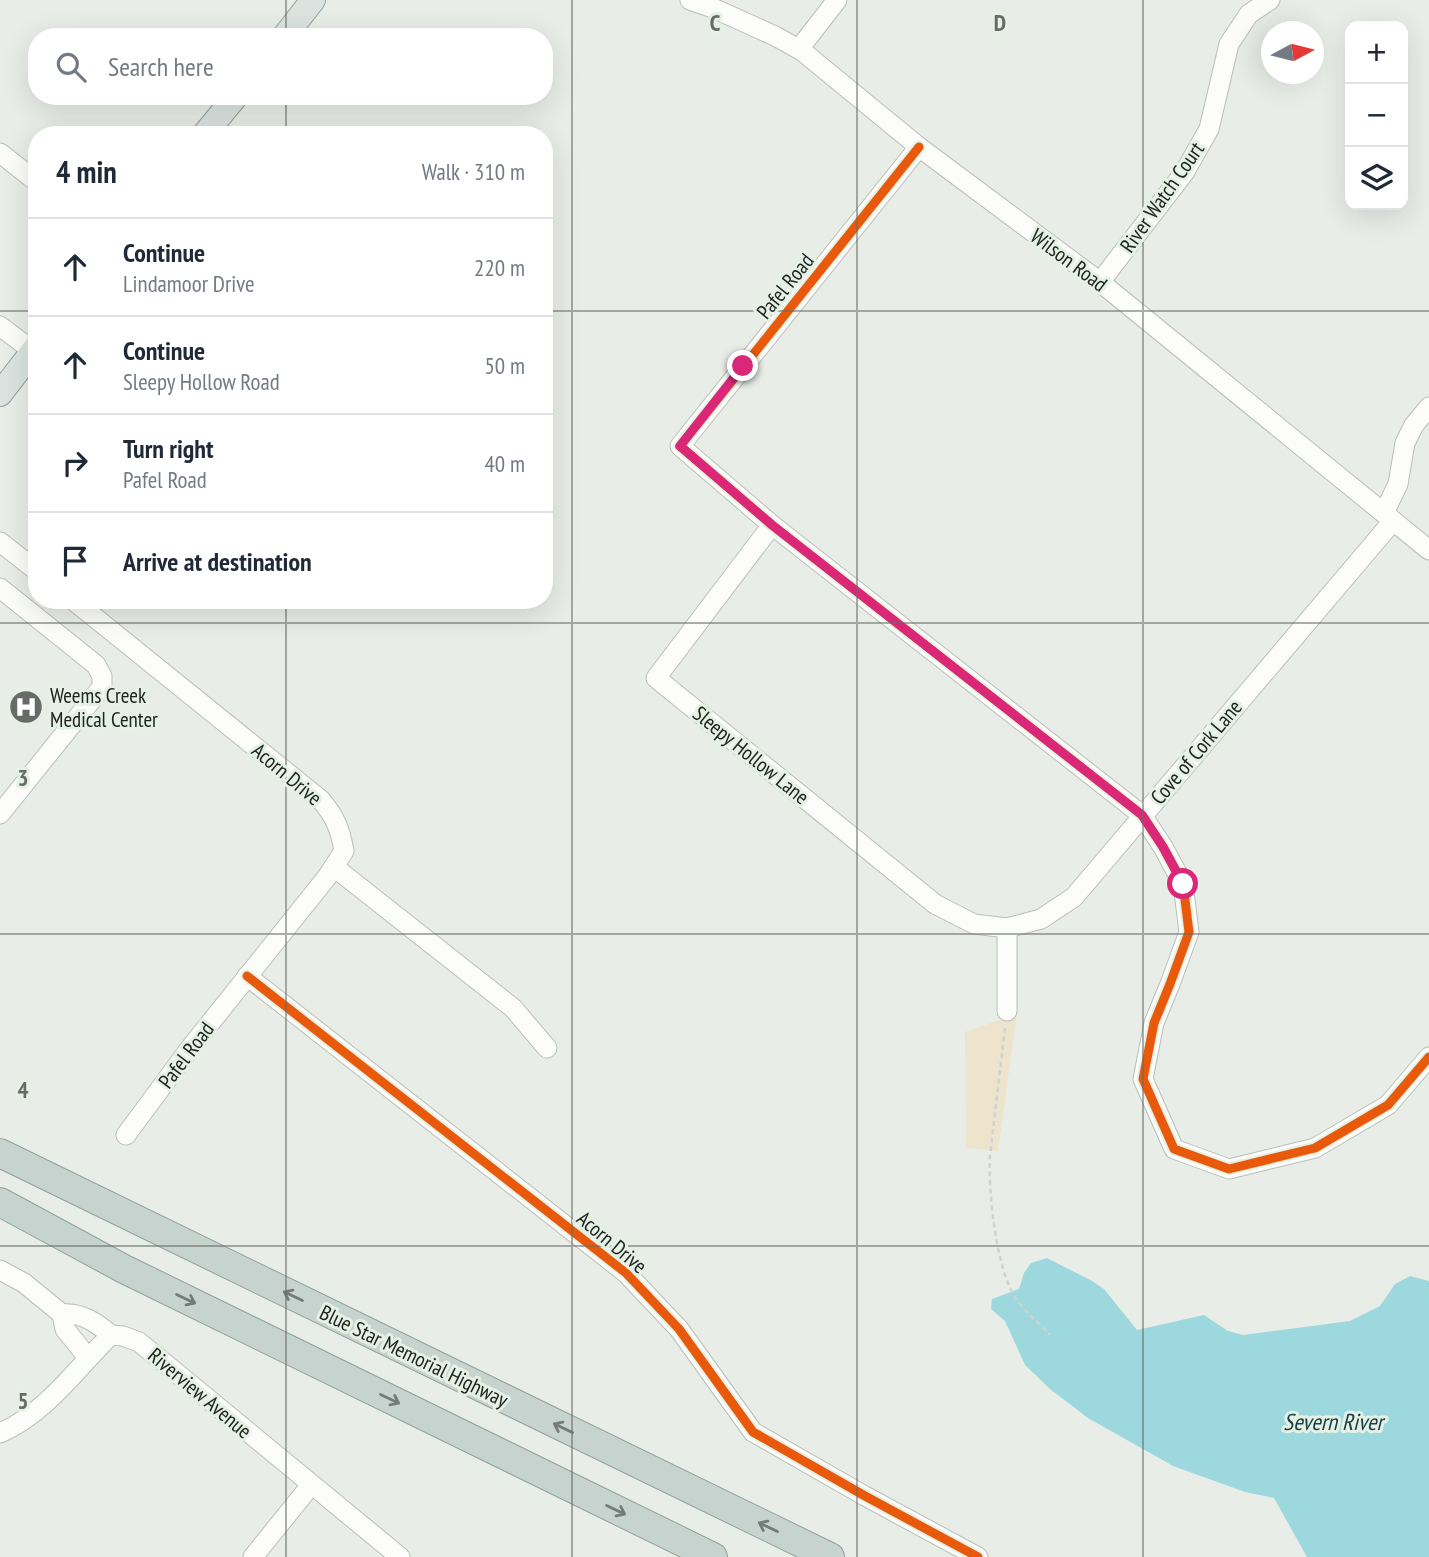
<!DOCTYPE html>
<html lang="en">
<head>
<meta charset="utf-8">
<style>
	:root { --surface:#fff; --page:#f2f2f3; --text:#1f2937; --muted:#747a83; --line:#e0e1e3 }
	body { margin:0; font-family:"PT Sans Narrow",sans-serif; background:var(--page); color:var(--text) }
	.controls { position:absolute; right:21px; top:21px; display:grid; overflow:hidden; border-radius:14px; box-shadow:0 7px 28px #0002 }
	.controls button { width:63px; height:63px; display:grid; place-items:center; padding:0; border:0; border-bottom:2px solid var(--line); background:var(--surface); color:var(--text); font:35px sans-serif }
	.compass { position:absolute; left:1261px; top:21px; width:63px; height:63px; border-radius:50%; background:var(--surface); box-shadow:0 7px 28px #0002; rotate:83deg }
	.stop { position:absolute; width:21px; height:21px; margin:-16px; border:5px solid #db2777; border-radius:50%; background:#fff }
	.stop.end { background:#db2777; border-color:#fff; box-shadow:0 2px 7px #0008 }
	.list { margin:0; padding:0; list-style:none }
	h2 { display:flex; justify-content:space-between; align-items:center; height:91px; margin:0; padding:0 28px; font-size:30px }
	h2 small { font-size:23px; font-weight:400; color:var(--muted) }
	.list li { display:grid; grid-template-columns:46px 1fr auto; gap:21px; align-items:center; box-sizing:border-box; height:98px; padding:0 28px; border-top:2px solid var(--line) }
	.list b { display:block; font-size:26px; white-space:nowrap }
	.list p { margin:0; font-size:23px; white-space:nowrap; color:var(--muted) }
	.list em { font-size:23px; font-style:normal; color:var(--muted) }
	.icon { flex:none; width:38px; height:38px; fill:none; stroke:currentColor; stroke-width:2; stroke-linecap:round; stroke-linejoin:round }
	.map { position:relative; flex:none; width:1429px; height:1557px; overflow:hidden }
	.search { position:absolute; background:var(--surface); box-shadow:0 7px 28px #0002; left:28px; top:28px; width:525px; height:77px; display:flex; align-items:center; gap:18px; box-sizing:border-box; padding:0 24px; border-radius:28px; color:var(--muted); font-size:26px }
	.panel { position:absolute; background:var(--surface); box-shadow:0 7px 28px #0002; left:28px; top:126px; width:525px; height:483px; border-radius:28px }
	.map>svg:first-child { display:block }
	.green { fill:#eee3cc }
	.water { fill:#9dd8df }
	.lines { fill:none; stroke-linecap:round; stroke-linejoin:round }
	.minor-casing { stroke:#b9beb8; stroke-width:21 }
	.major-casing { stroke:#91a19b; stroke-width:26 }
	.highway-casing { stroke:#91a19b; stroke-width:30 }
	.path { stroke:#d0d2d0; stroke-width:2.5; stroke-dasharray:5 3.5; stroke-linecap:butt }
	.minor { stroke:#fcfcfb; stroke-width:19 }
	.major { stroke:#dbe3e0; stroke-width:24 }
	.highway { stroke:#c6d3ce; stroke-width:28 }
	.cycleway-casing { stroke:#e5f1e4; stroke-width:13 }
	.cycleway { stroke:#e8590c; stroke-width:9 }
	.oneway { stroke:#737c77 }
	.route { stroke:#db2777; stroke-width:9 }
	.grid { fill:none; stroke:#666b66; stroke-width:2; stroke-opacity:0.55 }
	.labels { text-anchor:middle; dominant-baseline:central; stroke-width:6; stroke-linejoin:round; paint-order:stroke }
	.street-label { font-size:21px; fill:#202420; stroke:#e5f1e4 }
	.poi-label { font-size:21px; fill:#202420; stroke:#e5f1e4; text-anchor:start }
	.water-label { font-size:23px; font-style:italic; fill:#1a4147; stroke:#e5f1e4 }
	.grid-label { font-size:23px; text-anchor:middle; font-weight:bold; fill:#666b66; stroke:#e5f1e4; stroke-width:6; stroke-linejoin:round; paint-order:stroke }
</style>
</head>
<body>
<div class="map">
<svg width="1429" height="1557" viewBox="0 0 1429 1557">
	<rect width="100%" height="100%" fill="#e8eee7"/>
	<path class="green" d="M1017,1014l-19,137 -32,-3 -1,-116z"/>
	<path class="water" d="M1047,1258l45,23 12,8 33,41 67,-15 24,16 15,4 107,-14 30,-15 15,-22 15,-8 19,5v276h-122l-33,-59 -29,-6 -72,-26 -85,-48 -38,-29 -25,-24 -20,-44 -14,-12 1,-10 27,-10 5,-16 7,-10z"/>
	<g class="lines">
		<g class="minor-casing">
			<g id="minor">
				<path d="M690,0l23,8 62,28 27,15 117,96 181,135 329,268"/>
				<path d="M799,49l38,-49"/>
				<path d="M919,147l-239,299 92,79 370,290 21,32 20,37 6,48 -19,52 -16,39 -11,56 31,70 55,20 86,-21 73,-43 41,-48"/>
				<path d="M0,153l37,29"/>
				<path d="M1100,282l84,-109 25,-44 20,-85 20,-30 21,-14"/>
				<path d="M0,326l33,25"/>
				<path d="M1384,513l14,-29 7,-41 9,-18 15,-18"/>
				<path d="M772,525l-116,153 279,226 39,20 33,4"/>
				<path d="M0,542l37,29"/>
				<path d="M0,588l96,77 6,11v11l-102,127"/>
				<path d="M73,600l248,200c15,18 19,29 23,51l-17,26 -136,170 -65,88"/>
				<path d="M334,867l179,141 34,40"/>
				<path d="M247,976l379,297 53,56 74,103 112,64 113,61"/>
				<path d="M1007,1011v-83l34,-9 33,-22 319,-376"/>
				<path d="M0,1270l24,13 38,31 3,15 23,29"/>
				<path d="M62,1314c19,-2 35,9 49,21"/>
				<path d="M0,1433c46,-20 75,-63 111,-98l12,1 16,6 261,215"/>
				<path d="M253,1557l58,-72"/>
			</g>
		</g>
		<g class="major-casing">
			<g id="major">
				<path d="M284,37l29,-37"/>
				<path d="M204,135l32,-39"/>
				<path d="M0,394l37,-48"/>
			</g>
		</g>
		<g class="highway-casing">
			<g id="highway">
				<path d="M0,1153l830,404"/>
				<path d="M0,1202l124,67 589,288"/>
			</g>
		</g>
		<path class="path" d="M1005,1028l-15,128c-2,36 6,113 26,143 9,13 23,24 34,36"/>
		<use href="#minor" class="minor"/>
		<use href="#major" class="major"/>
		<use href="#highway" class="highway"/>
		<g class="cycleway-casing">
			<g id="cycleway">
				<path d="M919,147l-239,299 92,79 370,290 21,32 20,37 6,48 -19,52 -16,39 -11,56 31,70 55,20 86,-21 73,-43 41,-48"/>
				<path d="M247,976l379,297 53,56 74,103 112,64 113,61"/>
			</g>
		</g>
		<use href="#cycleway" class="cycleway"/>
	</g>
	<defs><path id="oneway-shaft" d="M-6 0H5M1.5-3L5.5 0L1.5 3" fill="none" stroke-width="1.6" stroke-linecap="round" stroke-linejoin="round" transform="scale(1.75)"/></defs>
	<g class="oneway">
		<use href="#oneway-shaft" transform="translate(293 1296) rotate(-154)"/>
		<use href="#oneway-shaft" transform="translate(186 1299) rotate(26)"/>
		<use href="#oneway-shaft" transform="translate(390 1399) rotate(26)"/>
		<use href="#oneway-shaft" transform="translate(563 1428) rotate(-154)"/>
		<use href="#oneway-shaft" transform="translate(616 1510) rotate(26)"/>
		<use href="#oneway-shaft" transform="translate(768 1527) rotate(-154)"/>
	</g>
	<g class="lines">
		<path class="route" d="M743,366l-63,80 92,79 370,290 21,32 20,37"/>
	</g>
	<path class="grid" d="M286,0v37M572,0v1557M857,0v1557M1143,0v1557M286,96v39M0,311h37M544,311h885M286,600v957M0,623h1429M0,934h1429M0,1246h1429"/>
	<defs>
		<g id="hospital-disc" transform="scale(1.75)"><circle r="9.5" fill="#666b66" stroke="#e5f1e4"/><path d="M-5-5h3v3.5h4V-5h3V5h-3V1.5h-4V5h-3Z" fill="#fff"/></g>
	</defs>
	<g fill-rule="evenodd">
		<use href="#hospital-disc" x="26" y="707"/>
	</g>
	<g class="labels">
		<g class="street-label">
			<text transform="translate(1162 197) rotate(-55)">River Watch Court</text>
			<text transform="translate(1069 260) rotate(37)">Wilson Road</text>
			<text transform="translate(785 286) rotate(-51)">Pafel Road</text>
			<text transform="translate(1196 752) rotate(-50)">Cove of Cork Lane</text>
			<text transform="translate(751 755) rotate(39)">Sleepy Hollow Lane</text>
			<text transform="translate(287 774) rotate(40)">Acorn Drive</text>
			<text transform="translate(186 1055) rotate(-53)">Pafel Road</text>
			<text transform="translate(612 1242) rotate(40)">Acorn Drive</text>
			<text transform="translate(414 1356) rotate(26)">Blue Star Memorial Highway</text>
			<text transform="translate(200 1393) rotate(40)">Riverview Avenue</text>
		</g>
		<g class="poi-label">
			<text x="50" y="695">Weems Creek<tspan x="50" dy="24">Medical Center</tspan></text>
		</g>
		<g class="water-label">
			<text x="1333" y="1421">Severn River</text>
		</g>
	</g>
	<g class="grid-label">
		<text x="715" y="31">C</text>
		<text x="1000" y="31">D</text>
		<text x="23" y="786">3</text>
		<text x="23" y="1098">4</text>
		<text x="23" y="1409">5</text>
	</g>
</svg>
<div class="controls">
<button>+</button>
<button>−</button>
<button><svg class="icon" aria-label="layers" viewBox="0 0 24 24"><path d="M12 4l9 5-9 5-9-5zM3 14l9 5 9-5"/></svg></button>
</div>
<svg class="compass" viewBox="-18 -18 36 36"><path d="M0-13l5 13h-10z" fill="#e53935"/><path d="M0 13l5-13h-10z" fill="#747a83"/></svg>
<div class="stop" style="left:1183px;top:884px"></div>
<div class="stop end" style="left:743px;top:366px"></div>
<div class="search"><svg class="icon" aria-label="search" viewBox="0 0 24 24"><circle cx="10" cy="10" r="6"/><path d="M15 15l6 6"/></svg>Search here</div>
<section class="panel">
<h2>4 min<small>Walk · 310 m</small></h2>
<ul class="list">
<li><svg class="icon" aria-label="ahead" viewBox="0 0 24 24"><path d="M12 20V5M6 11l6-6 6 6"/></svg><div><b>Continue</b><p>Lindamoor Drive</p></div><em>220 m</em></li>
<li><svg class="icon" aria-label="ahead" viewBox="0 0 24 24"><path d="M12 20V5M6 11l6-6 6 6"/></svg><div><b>Continue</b><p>Sleepy Hollow Road</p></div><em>50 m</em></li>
<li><svg class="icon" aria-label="right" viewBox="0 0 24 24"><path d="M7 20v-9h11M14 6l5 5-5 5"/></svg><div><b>Turn right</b><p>Pafel Road</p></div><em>40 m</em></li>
<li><svg class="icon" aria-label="arrive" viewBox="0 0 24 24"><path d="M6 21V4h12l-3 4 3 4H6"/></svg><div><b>Arrive at destination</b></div></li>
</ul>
</section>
</div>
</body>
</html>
